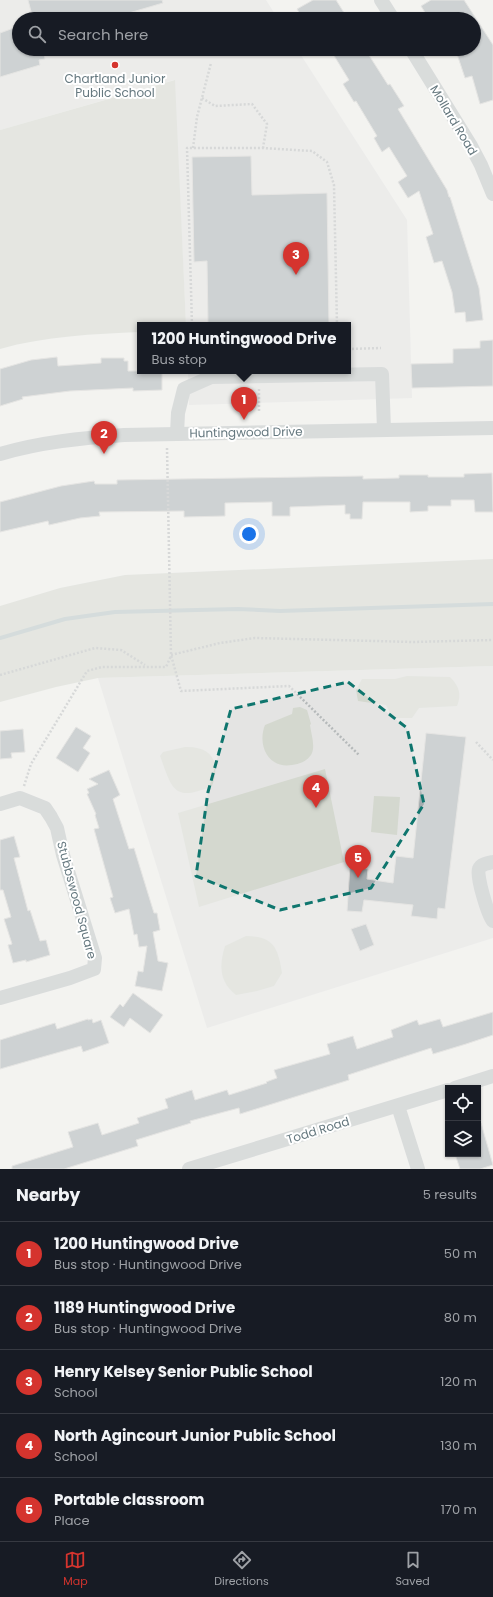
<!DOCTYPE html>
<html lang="en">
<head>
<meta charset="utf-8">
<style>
	:root { --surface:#171b24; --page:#20242c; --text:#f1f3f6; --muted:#9ea1a6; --line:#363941; --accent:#d5342e }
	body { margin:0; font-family:Poppins,sans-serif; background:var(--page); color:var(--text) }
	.controls { position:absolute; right:12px; bottom:12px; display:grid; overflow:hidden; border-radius:0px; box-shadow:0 1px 3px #0004 }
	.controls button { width:36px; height:36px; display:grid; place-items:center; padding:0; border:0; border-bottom:1px solid var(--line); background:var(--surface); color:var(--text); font:20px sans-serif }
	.you { position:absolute; left:249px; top:534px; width:14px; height:14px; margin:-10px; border:3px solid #fff; border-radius:50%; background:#1a73e8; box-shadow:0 0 0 6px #1a73e833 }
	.badge { display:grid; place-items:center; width:26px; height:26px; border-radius:50%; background:var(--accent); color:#fff; font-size:13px; font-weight:700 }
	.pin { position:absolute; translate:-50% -33px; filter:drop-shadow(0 1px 2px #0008) }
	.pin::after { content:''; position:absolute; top:21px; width:14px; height:12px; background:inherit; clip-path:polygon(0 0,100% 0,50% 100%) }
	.popup { position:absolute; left:137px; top:322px; width:214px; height:52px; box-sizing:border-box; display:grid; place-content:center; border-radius:0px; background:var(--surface); filter:drop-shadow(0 1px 3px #0005); font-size:13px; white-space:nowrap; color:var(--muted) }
	.popup b { font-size:15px; color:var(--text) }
	.popup::after { content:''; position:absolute; left:50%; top:100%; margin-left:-8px; border:8px solid transparent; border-top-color:var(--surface) }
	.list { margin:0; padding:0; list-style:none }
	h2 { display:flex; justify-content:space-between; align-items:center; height:52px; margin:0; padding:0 16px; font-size:17px }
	h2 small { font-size:13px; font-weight:400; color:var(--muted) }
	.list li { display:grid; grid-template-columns:26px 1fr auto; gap:12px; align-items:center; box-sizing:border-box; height:64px; padding:0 16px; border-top:1px solid var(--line) }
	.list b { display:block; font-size:15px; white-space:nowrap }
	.list p { margin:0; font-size:13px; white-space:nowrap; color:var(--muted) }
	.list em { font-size:13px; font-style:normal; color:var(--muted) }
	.icon { flex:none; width:22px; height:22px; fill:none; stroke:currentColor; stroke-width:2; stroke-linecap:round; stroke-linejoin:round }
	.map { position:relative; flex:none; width:493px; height:1169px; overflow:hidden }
	.search { position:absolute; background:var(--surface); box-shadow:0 1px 3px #0004; left:12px; right:12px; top:12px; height:44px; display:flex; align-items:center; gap:10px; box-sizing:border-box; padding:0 14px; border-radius:22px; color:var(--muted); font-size:15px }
	.sheet { height:372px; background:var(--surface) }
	nav { display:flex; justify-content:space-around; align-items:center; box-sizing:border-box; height:56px; border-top:1px solid var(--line); background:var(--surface); font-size:11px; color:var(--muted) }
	nav a { display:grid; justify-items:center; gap:2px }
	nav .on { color:var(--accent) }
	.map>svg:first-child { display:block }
	.built { fill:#e4e4e3 }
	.green { fill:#d4d8cf }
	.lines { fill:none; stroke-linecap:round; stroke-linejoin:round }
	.stream { stroke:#b2c1c3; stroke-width:4 }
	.building { fill:#a3acaf; stroke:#d5d4d2 }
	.path { stroke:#b5b9ba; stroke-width:2.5; stroke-dasharray:2 2; stroke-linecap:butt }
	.minor { stroke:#bbc0c2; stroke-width:14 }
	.marked { fill:none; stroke:#0f766e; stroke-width:3; stroke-dasharray:8 5; stroke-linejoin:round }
	.poi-dot { fill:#d5342e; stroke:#fff; stroke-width:1.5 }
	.labels { text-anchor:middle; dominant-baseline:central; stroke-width:4; stroke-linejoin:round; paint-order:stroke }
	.poi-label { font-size:12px; fill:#65787f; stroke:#fff }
	.street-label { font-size:12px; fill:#65787f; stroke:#fff }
</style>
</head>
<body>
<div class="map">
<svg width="493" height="1169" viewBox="0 0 493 1169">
	<rect width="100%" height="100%" fill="#f3f3f0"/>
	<g class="built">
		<path d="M0,0h266l12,19h-259v30h278l110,171 5,178 -223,7 -1,-34h160v-46h-162l-12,-245 -174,50z"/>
		<path d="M493,666v272l-286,90 -109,-350z"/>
	</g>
	<g class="green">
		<path d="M175,80l11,245h-46v7c-46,2 -95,4 -140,17v-219z"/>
		<path d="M493,559v107l-395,12 -42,9 -56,15v-96l60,-18 65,-13z"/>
		<path d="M407,676l43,1c9,9 12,17 7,29l-38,2 -7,10h-19l-7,-13 -28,-4 -2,-11 6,-11h33z"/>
		<path d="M300,707l7,3 4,14 -1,1c1,9 6,22 1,30 -5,7 -12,9 -19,10 -24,4 -35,-20 -27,-40l27,-11 1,-6z"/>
		<path d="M185,747c27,-1 36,15 27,39 -39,17 -40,2 -52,-30l3,-4z"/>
		<path d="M325,769l19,93 -145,45 -21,-94z"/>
		<path d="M374,796l26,1 -3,38 -26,-3z"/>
		<path d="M246,936c28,0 32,12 36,37l-8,13 -17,5 -21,4c-17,-13 -17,-30 -11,-49z"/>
	</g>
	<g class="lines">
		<path class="stream" d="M0,638l65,-19 50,-7 123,-3 42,2 213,-7"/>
	</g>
	<g class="building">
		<path d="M28,0h134l1,3 -34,10 2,6h-98z"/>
		<path d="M313,0h23l12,19h-45l-6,-10z"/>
		<path d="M431,0h33l29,45v55l-13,4 -8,-28 -7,2 -8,-24 17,-5v-30h-45l-8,-13z"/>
		<path d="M19,26v23h24l2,10 -6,1 1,5 -40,12v-44z"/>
		<path d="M330,49h35l23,36 2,-1 14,22 -6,3 49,81 2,7h1l29,91 4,32 -17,2 -1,-10 -10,1 -3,-21 -10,-31 -8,2 -8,-26 7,-3 -14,-43 -11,7 -10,-16 9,-6 -18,-29 -7,5 -8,-14 3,-2 -21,-35 -2,1 -11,-18 6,-4z"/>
		<path d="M251,156l1,39 75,-2 2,132h-121l-1,-64 -13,1 -2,-105z"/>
		<path d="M493,340v46l-81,2 -1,-24 42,-1v-14l27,-1v-7z"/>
		<path d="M57,357l1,9 43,-3v-5h23v3h4v10h34v19l-29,1v-3l-63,3 -48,6 1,2 -23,7v-37l31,-9z"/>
		<path d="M492,473l1,39h-18l-1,-12h-23v6h-23v5l-18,1v-10h-47l-1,17h-12v-5h-5v-9l-55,2v9h-18v-14l-47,1v13l-41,1v-6l-85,1 1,4 -20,2 -31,7 -1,-4 -48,11v-30l61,-16 33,-5 1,3h22v-4l190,-3 56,-1v3l36,-1v-3h29v2h36v-3z"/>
		<path d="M76,727l15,9 -8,12 7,5 -12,19 -22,-14z"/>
		<path d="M23,729l2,23 -14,1 1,5 -12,1v-28z"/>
		<path d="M426,733l40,4 -21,172 -7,-1 -1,11 -26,-3 2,-11 -49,-5 -2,12 -15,-1 3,-45 18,3 -1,10 26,4 3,-27 17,2z"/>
		<path d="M109,770l11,25 -7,4 16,50 5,-1 20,65h3l3,17 -7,2 5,29 10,2 -6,28 -27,-5 3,-15 5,1 4,-26 -8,1 -2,-13 -3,1 -5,-26 -14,4 -5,-15 3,-1 -19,-68 5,-1 -4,-13 1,-1 -9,-20 2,-1 -2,-4 11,-5 -9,-5z"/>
		<path d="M14,836l6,21 -6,1 14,53 2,-1 10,31 6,-1 4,15 -24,7v-2l-13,3 -5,-18 4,-1 -8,-25 7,-2 -8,-27h-3v-50z"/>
		<path d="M366,924l8,21 -14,6 -9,-22z"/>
		<path d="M133,993l30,22 -13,18 -20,-15 -6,9 -14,-10 10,-13 3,3z"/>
		<path d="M493,1012v23l-27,9 -33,10 -2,-6 -37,12 -46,15 1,5 -109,34 -1,-6 -49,13 1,2 -55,17 2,6 -74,23h-52v-3l61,-19 -5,-15 30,-9 4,12 37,-12 -2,-5 31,-10 -3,-9 27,-9 3,10 32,-10 2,5 38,-12 -1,-1 11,-4 -3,-8 56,-16 -3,-10 26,-8 4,13 36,-12 -2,-7 26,-10 2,5 21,-6 3,8z"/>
		<path d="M88,1019v1l4,-1 1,4 8,-3 8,23 -26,9 -2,-6 -81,23v-29l55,-17 2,6z"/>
		<path d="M478,1123h3l12,42 -13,4h-20l-5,-15h23z"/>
	</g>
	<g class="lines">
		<g class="path">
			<path d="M202,98l13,8 37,-2 15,20 -4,24"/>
			<path d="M193,148l4,-31 14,-54"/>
			<path d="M192,325l-5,-177h76l49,3 15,11 7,23 3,140"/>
			<path d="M348,349l33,-1"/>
			<path d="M259,389v22"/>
			<path d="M167,448l4,207 10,36 108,-5 70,69"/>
			<path d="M171,655l49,-12 35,-5 159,4 79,-2"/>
			<path d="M0,675l95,-27 26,2 24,15"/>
			<path d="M476,742l17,18"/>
			<path d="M24,786l7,-22 56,-93 15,-4h64l5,-11"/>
		</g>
		<g class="minor">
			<path d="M381,0l12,19"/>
			<path d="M411,49l60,97 10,19 12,29"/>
			<path d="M177,434l1,-21 6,-24 27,-12 171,-3 2,56"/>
			<path d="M0,454c41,-12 82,-16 124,-19l369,-7"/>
			<path d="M0,804l20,-6 25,10 6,9 6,11 6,27 32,103 -1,11 -24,9 -70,20"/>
			<path d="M493,862c-5,1 -12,2 -14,7 -3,7 9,46 14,52"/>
			<path d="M455,1088l38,-12"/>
			<path d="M398,1106l20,63"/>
			<path d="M189,1169l259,-79"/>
		</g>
	</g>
	<path d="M0 0H493V1169H0ZM348,682l59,46 17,76 -53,84 -91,22 -84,-34 12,-84 23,-83z" fill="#f3f3f0" fill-opacity=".55" fill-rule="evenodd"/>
	<path class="marked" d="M348,682l59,46 17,76 -53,84 -91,22 -84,-34 12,-84 23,-83z"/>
	<circle class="poi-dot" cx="115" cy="65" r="4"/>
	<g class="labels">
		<g class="poi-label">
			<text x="115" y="78">Chartland Junior<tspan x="115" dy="14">Public School</tspan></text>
		</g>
		<g class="street-label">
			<text transform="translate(454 120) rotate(59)">Mollard Road</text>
			<text transform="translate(246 432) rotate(-1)">Huntingwood Drive</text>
			<text transform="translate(77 900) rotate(75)">Stubbswood Square</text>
			<text transform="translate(318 1130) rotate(-17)">Todd Road</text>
		</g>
	</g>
</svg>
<div class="controls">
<button><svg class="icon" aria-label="locate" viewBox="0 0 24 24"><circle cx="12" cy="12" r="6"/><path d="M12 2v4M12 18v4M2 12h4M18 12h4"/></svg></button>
<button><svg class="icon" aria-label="layers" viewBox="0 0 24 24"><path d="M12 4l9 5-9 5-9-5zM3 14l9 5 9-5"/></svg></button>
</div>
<div class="you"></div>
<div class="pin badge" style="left:244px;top:420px">1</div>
<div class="popup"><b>1200 Huntingwood Drive</b>Bus stop</div>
<div class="pin badge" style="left:104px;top:454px">2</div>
<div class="pin badge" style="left:296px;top:275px">3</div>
<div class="pin badge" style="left:316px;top:808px">4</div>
<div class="pin badge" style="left:358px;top:878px">5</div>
<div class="search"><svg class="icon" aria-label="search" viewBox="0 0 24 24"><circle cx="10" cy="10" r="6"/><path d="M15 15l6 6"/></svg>Search here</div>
</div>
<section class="sheet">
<h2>Nearby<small>5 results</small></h2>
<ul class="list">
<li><span class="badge">1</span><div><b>1200 Huntingwood Drive</b><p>Bus stop · Huntingwood Drive</p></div><em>50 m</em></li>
<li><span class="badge">2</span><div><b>1189 Huntingwood Drive</b><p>Bus stop · Huntingwood Drive</p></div><em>80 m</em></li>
<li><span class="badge">3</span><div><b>Henry Kelsey Senior Public School</b><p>School</p></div><em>120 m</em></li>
<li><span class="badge">4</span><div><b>North Agincourt Junior Public School</b><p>School</p></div><em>130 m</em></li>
<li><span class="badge">5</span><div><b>Portable classroom</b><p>Place</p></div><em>170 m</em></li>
</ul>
</section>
<nav>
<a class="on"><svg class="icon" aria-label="map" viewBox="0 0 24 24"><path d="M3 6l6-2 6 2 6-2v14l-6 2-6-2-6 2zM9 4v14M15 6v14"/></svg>Map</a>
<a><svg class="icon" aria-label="directions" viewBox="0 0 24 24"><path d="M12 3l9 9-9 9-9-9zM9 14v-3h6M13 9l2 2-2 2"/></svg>Directions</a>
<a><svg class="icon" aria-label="saved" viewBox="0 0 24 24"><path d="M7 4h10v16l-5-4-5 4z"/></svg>Saved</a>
</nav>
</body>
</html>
